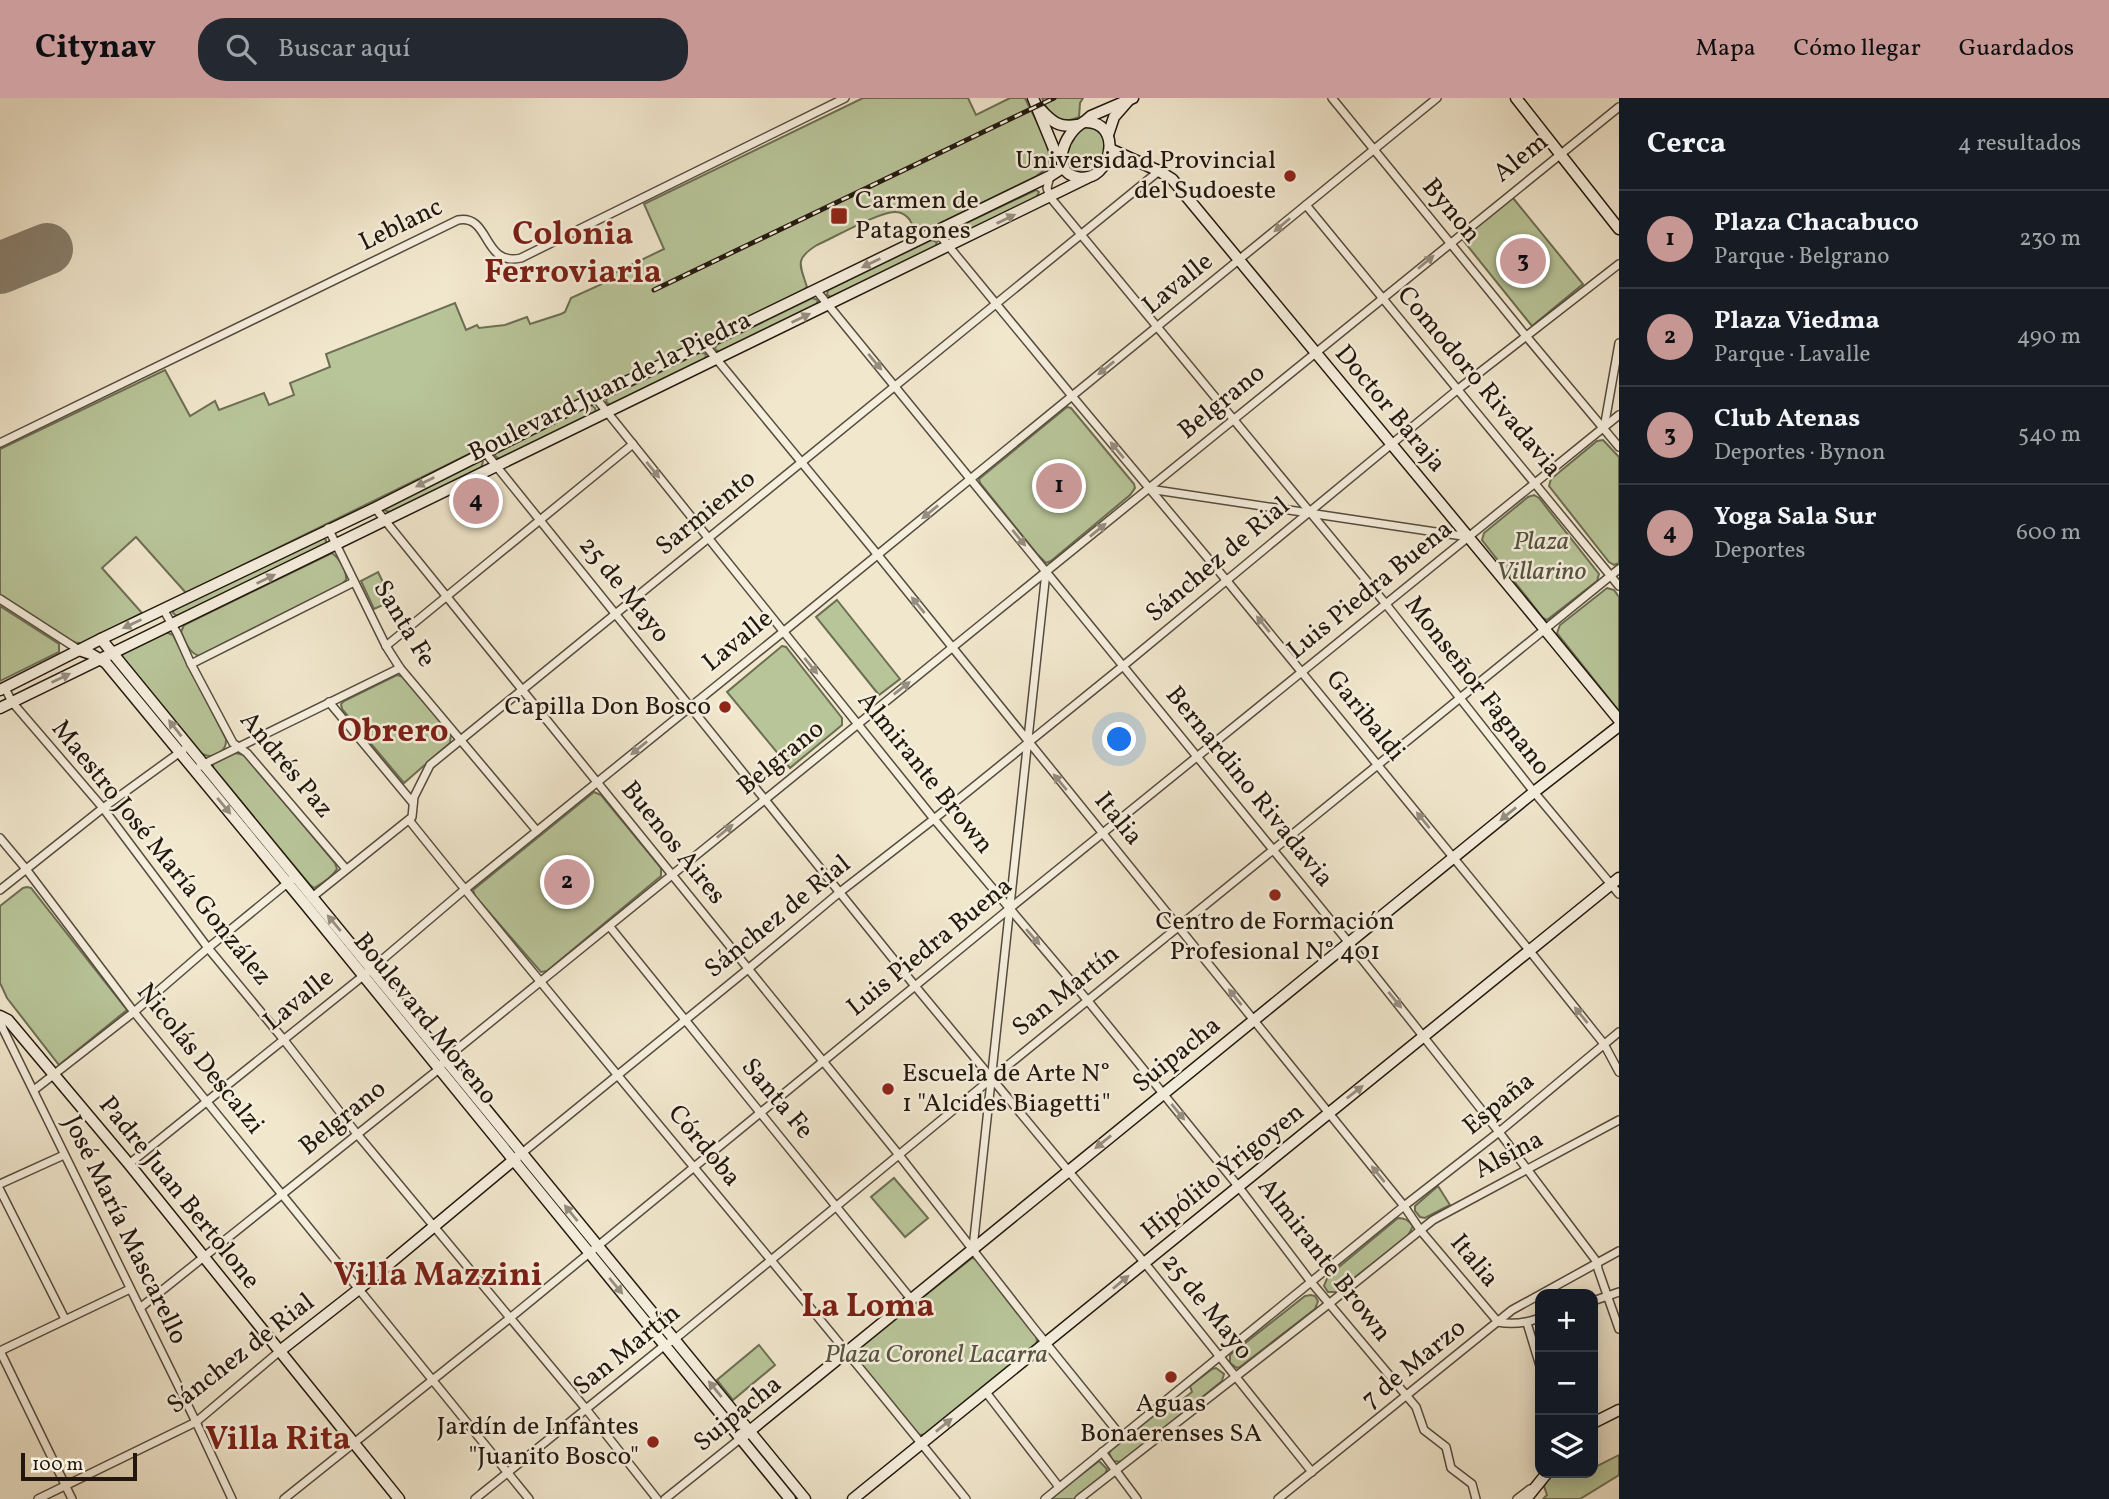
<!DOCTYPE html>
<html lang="es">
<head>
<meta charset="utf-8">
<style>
	:root { --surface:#171b24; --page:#242831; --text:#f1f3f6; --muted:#9ea1a6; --line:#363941; --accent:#c59692 }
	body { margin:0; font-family:Vollkorn,serif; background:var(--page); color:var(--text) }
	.controls { position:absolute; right:21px; bottom:21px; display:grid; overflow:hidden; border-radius:14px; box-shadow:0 4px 18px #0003 }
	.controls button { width:63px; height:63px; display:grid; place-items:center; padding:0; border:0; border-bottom:2px solid var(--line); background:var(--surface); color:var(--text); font:35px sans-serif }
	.scale { position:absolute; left:21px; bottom:18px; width:116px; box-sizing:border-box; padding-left:7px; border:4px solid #21170e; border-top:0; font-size:19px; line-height:24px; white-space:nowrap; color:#21170e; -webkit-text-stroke:5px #f6efde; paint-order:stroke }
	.you { position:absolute; left:1120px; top:642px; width:24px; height:24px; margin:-18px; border:5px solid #fff; border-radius:50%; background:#1a73e8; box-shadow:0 0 0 10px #1a73e833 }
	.badge { display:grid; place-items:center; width:46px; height:46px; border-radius:50%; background:var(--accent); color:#111; font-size:23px; font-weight:700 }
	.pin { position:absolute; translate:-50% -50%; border:4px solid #fff; box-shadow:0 2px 7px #0006 }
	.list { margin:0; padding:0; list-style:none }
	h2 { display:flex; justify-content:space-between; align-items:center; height:91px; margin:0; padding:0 28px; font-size:30px }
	h2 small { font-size:23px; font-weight:400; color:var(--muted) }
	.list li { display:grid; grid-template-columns:46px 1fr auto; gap:21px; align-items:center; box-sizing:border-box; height:98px; padding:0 28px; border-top:2px solid var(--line) }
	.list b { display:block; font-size:26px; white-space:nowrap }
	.list p { margin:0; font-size:23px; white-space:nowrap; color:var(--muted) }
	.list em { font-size:23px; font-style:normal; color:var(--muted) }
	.icon { flex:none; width:38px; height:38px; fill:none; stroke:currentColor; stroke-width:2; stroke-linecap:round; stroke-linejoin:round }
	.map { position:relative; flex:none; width:1619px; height:1401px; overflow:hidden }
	header { display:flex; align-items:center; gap:42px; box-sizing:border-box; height:98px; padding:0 35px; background:var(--accent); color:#111 }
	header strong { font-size:33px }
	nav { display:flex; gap:38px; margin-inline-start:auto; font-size:24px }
	.search { width:490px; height:63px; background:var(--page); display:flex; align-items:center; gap:18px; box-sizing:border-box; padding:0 24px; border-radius:28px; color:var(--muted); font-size:26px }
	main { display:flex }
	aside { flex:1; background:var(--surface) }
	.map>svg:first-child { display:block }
	.green { fill:#b8c599; stroke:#6c6e54; stroke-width:2 }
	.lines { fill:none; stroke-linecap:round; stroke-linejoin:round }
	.runway { stroke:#897f6e; stroke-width:52 }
	.street-casing { stroke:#554b3e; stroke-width:10 }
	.secondary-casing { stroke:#21170e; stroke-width:13 }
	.street { stroke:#f6efde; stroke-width:7 }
	.secondary { stroke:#f6efde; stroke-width:10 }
	.rail-casing { stroke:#21170e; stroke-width:5 }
	.rail { stroke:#f6efde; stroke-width:2.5; stroke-dasharray:8; stroke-linecap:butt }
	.oneway { fill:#968e80 }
	.poi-dot { fill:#8f2418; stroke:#f6efde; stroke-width:2.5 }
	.labels { text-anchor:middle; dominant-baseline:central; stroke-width:5; stroke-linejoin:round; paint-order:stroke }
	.street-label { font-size:26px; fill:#21170e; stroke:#f6efde }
	.poi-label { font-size:26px; fill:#21170e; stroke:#f6efde; text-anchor:end }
	.park-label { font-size:26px; font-style:italic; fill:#56543f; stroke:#f6efde }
	.district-label { font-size:33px; font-weight:bold; fill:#7a1f14; stroke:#f6efde }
</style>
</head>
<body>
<header>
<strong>Citynav</strong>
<div class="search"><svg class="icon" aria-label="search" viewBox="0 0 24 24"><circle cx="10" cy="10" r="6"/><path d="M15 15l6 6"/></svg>Buscar aquí</div>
<nav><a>Mapa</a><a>Cómo llegar</a><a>Guardados</a></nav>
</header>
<main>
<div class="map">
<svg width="1619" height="1401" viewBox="0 0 1619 1401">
	<rect width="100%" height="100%" fill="#f1e7cd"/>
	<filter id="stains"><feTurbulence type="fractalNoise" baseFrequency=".00286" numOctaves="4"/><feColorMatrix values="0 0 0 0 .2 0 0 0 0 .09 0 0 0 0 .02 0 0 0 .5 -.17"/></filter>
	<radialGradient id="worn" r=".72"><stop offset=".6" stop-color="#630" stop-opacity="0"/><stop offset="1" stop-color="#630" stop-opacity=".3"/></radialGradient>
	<g class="green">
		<path d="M863,0h105l8,17 34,-17h15c6,14 27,48 24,63 -2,8 -8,12 -14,16l-113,55 -8,-1c-2,-10 -7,-18 -18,-19 -14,-2 -63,26 -79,33 -23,14 -17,20 -10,42l-4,3 -617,303 -50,-56 -34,31 40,45 -59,30h-6l-9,-3 -68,-45v-146l165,-79 25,46 25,-15 4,9 45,-17 5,12 25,-10 -4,-12 40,-16 -4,-13 129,-51 11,27 11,-5 2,3 26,-3 22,-8 3,7 31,-10 4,-2 6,-14 42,-19 -1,-5 52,-25 -20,-45z"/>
		<path d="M1042,0h41l-3,5 -1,14c-21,9 -29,0 -37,-19z"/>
		<path d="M1090,28c5,3 10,4 13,10 5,11 -1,34 -15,37 -16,4 -27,-14 -20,-28 2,-6 9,-12 13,-17z"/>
		<path d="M1036,92l3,2 -3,6 -85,41 -5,-2 1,-5z"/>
		<path d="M1513,100l70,86 -51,42 -70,-87z"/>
		<path d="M931,142l6,2 -2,6 -104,49 -4,-2 1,-5z"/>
		<path d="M812,200l6,2 -2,5 -97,47 -4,-3 1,-4z"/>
		<path d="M701,254l5,2 -1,5 -95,46 -4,-3 1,-4z"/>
		<path d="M591,307l4,3 1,4 -96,47 -5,-3 1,-5z"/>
		<path d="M1067,309l4,1 63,76 1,4 -5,7 -79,66 -5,2 -9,-9 -57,-71 -1,-4z"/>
		<path d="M1603,342l16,17v106l-5,2 -5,-3 -60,-76 2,-7 46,-38z"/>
		<path d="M480,362l3,2 -2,6 -91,44 -7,-2v-3z"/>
		<path d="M1534,397l5,3 60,76 -2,7 -50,39 -4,-2 -61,-78 2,-7 44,-36z"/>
		<path d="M322,439l4,3v4l-149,72 -4,-3 1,-5z"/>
		<path d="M332,455c8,6 15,18 14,27l-5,5 -142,71c-11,-4 -13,-14 -18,-24l3,-7z"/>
		<path d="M378,474l14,29 -18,8 -13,-28z"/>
		<path d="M1607,490l7,2 5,7v114l-62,-78 3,-8z"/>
		<path d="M837,502l63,79 -21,16 -63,-78z"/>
		<path d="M0,508l59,38v8l-59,29z"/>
		<path d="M166,534l7,3 53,104c1,14 -15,22 -26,13l-78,-95 1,-4z"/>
		<path d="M782,548l4,1 56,71v7l-52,43 -63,-76z"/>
		<path d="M397,577l7,2 47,57 -1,9 -46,40 -62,-74 -1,-5 3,-3z"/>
		<path d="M235,655l10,2 90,108 2,6c-5,8 -14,14 -23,19l-4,-3 -97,-117v-4z"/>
		<path d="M594,694l7,3 60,73v8l-114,95 -6,1 -66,-76 -2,-6z"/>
		<path d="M27,789l4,1 96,122 -68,55 -52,-67 -7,-15v-77l23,-18z"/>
		<path d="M894,1080l34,40 -23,19 -34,-40z"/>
		<path d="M1438,1088l12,19 -25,13 -5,-1 -5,-6v-5z"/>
		<path d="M1398,1120c7,0 10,2 15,8l-5,10 -72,56h-8l-4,-6 4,-10z"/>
		<path d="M972,1160l4,1 60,77 1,5 -2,5 -109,88 -6,1 -5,-3 -61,-75 -1,-4z"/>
		<path d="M1311,1197l4,1 3,5 -3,8 -75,58 -3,1 -7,-5v-8l75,-59z"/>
		<path d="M759,1247l16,20 -42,35 -16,-20z"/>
		<path d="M1216,1270l8,6 -2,7 -100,81 -9,-1 -4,-8 3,-4 62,-50 5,3 13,-10 -2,-6 22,-17z"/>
		<path d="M1619,1357v20l-39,24h-37l4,-4 -3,-9 7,-13h42v-5z"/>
		<path d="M1099,1363l8,8 -2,6 -31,24h-25z"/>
	</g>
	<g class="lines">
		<path class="runway" d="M0,170l47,-19"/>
		<g class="street-casing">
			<g id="street">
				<path d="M1332,0l194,238 93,111"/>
				<path d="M1050,78l-3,12 3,9 335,406 149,189 85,102"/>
				<path d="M1306,107l313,381"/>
				<path d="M937,134l135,164 155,185 302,369 75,94 15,28"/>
				<path d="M816,192l534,654 149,188 98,130 1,7 21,60"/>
				<path d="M705,247l172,209 527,652 17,25 77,91"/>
				<path d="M595,299l339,422 154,182 150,185 73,96 105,125 8,23 22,17 5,21 21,16 4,15"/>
				<path d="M1604,330l15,-85"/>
				<path d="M0,345l458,-223c33,-6 24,47 63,38l324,-160"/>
				<path d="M485,354l430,534 229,276 168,210"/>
				<path d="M1149,391l320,48"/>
				<path d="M375,410l524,647 134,172 88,109"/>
				<path d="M328,430l58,118 14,22 137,163"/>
				<path d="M0,501l79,51"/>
				<path d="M163,511l14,24 14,31 42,79 14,10 99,116"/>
				<path d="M386,548l247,-202"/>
				<path d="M191,566l163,-82"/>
				<path d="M5,590l7,14 91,106 105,140 76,92 73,94 229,275 71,90"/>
				<path d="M329,604l84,101"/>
				<path d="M200,668l200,-98"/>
				<path d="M409,722c183,229 374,450 557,679"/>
				<path d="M0,740l26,31 108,143 395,487"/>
				<path d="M0,792l103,-82 80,-58"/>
				<path d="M311,800l101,-81 2,-20 16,-32 729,-594"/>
				<path d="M610,829l301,372"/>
				<path d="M0,919l3,12 193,393 36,77"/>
				<path d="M34,992l100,-78 74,-64 88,-72"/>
				<path d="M522,1055l226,-184 92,-77 94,-73 189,-153 334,-276 162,-126"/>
				<path d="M129,1066l234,-188 101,-86 319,-258 654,-534"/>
				<path d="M0,1086l64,-29"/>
				<path d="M0,1092l65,129"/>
				<path d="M973,1150l73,-676"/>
				<path d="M1593,1203l26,-9"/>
				<path d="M140,1210l299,-239 6,-10 1174,-952"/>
				<path d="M1498,1224c15,3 28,1 42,-4"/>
				<path d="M1527,1225l13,43"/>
				<path d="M0,1253l72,148"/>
				<path d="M0,1253l130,-62"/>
				<path d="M985,1293l74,96"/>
				<path d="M1102,1354l35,47"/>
				<path d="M38,1401l158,-77 85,-72"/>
				<path d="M284,1401l226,-181 499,-409 610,-494"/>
				<path d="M475,1401l190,-154 10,-6 316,-260 628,-510"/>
				<path d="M665,1401l76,-61"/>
				<path d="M1045,1401l359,-293 95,-74 120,-100"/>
				<path d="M1079,1401l251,-196 103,-83 186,-100"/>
				<path d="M1278,1401l234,-189 107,-59"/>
				<path d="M1517,1401l13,-10"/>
			</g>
		</g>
		<g class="secondary-casing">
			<g id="secondary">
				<path d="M1033,0l21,51 8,11"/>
				<path d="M1516,0l103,131"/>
				<path d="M1040,11c12,13 19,19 37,16"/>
				<path d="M1084,24c41,-2 28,63 -7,55 -28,-6 -13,-45 7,-55z"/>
				<path d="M1084,24l7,-6 42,-18"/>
				<path d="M1108,37l6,-18 14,-16"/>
				<path d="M1110,51l49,22 13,8c150,180 299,360 447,541"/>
				<path d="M101,541l704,860"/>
				<path d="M79,552l12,4 15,9 199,241 485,595"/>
				<path d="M0,592l101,-51 274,-131 220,-111 455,-221 14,-9"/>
				<path d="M0,610l1087,-530"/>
				<path d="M0,918l8,4 121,144 270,335"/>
				<path d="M281,1252l78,-61 157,-131"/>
				<path d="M1593,1325l26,-13"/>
				<path d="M741,1340l793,-646 85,-66"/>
				<path d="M853,1401l766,-621"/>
				<path d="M1526,1401l21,-26"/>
			</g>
		</g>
		<use href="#street" class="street"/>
		<use href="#secondary" class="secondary"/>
		<g class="rail-casing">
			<path id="rail" d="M654,192l400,-192"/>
		</g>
		<use href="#rail" class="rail"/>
	</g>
	<defs><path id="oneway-solid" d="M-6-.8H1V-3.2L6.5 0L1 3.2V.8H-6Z" transform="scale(1.75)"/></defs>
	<g class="oneway">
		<use href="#oneway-solid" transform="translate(1006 121) rotate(-26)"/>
		<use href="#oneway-solid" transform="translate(1282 127) rotate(140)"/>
		<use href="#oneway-solid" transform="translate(1426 164) rotate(-40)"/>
		<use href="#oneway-solid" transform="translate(871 165) rotate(154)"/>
		<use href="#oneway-solid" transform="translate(801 220) rotate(-26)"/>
		<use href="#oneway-solid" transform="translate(875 264) rotate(50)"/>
		<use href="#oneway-solid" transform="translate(1106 270) rotate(141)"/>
		<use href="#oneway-solid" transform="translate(1117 352) rotate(-130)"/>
		<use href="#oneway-solid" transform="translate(653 372) rotate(51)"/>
		<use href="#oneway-solid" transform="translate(425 384) rotate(153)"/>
		<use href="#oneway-solid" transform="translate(930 414) rotate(141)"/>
		<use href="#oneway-solid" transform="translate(1098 432) rotate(-39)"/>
		<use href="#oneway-solid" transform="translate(1019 440) rotate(51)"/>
		<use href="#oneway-solid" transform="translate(266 481) rotate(-26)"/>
		<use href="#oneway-solid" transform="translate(918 507) rotate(-129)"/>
		<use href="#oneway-solid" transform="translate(132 526) rotate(155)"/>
		<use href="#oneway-solid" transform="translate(1263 526) rotate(-129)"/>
		<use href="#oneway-solid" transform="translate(811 568) rotate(51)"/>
		<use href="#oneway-solid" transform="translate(61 580) rotate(-26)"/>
		<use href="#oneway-solid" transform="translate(902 590) rotate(-38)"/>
		<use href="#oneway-solid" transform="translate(175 630) rotate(-128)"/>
		<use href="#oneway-solid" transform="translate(639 650) rotate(141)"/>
		<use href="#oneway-solid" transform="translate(1060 684) rotate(-130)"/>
		<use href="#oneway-solid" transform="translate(224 708) rotate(50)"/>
		<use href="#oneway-solid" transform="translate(1508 716) rotate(141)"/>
		<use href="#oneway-solid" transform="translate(1423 722) rotate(-129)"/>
		<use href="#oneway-solid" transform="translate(725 733) rotate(-39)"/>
		<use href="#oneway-solid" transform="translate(334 825) rotate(-130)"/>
		<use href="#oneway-solid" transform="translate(1033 839) rotate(49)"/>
		<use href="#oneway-solid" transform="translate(1235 899) rotate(-129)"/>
		<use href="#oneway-solid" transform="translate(1395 902) rotate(51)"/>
		<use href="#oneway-solid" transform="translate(1581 917) rotate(-129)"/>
		<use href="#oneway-solid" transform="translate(1355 994) rotate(-38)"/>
		<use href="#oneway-solid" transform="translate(1178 1014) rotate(51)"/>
		<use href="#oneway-solid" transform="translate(1103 1044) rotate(141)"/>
		<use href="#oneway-solid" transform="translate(1378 1076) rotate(-129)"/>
		<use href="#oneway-solid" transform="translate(571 1115) rotate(-129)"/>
		<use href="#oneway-solid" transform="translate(1121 1184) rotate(-40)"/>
		<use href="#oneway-solid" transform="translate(616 1188) rotate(50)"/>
		<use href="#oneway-solid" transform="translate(715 1291) rotate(-129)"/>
		<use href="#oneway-solid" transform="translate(944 1327) rotate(-39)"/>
	</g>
	<g class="poi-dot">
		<circle cx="1290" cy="78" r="7"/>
		<rect x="830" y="109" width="18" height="18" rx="3.5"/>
		<circle cx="725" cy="609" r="7"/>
		<circle cx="1275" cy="797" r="7"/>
		<circle cx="888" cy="991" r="7"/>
		<circle cx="1171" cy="1279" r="7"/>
		<circle cx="653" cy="1344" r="7"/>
	</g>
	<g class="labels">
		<g class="street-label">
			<text transform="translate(1521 60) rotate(-39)">Alem</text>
			<text transform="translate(1451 113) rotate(50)">Bynon</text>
			<text transform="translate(401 127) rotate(-26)">Leblanc</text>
			<text transform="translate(1178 186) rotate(-39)">Lavalle</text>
			<text transform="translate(1479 284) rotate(50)">Comodoro Rivadavia</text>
			<text transform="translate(610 289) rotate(-26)">Boulevard Juan de la Piedra</text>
			<text transform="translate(1222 304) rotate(-39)">Belgrano</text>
			<text transform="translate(1390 311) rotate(50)">Doctor Baraja</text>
			<text transform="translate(706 415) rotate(-39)">Sarmiento</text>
			<text transform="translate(1218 462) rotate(-40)">Sánchez de Rial</text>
			<text transform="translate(624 492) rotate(51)">25 de Mayo</text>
			<text transform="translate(1370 492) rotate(-39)">Luis Piedra Buena</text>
			<text transform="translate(404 526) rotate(59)">Santa Fe</text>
			<text transform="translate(738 543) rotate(-39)">Lavalle</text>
			<text transform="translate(1477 588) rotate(52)">Monseñor Fagnano</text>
			<text transform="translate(1365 618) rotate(51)">Garibaldi</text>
			<text transform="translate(781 660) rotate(-39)">Belgrano</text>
			<text transform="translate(286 667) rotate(50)">Andrés Paz</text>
			<text transform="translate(925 675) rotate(51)">Almirante Brown</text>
			<text transform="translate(1249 689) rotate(51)">Bernardino Rivadavia</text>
			<text transform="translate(1118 721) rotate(51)">Italia</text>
			<text transform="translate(673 745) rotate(51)">Buenos Aires</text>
			<text transform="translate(161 755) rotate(51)">Maestro José María González</text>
			<text transform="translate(778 819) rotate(-39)">Sánchez de Rial</text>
			<text transform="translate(930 849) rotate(-39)">Luis Piedra Buena</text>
			<text transform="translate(1066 893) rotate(-39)">San Martín</text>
			<text transform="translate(299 902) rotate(-39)">Lavalle</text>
			<text transform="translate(425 921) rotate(51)">Boulevard Moreno</text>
			<text transform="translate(1177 957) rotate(-39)">Suipacha</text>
			<text transform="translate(200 961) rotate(51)">Nicolás Descalzi</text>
			<text transform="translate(777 1001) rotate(50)">Santa Fe</text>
			<text transform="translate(1499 1006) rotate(-39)">España</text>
			<text transform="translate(343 1020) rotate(-39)">Belgrano</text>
			<text transform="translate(704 1048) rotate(50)">Córdoba</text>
			<text transform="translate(1509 1057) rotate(-28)">Alsina</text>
			<text transform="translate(1223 1074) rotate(-39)">Hipólito Yrigoyen</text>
			<text transform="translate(179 1095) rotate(51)">Padre Juan Bertolone</text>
			<text transform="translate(125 1132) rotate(64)">José María Mascarello</text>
			<text transform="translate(1324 1162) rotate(52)">Almirante Brown</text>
			<text transform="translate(1474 1163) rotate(50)">Italia</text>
			<text transform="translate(1207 1209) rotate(51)">25 de Mayo</text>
			<text transform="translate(627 1252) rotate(-39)">San Martín</text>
			<text transform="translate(241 1256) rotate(-38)">Sánchez de Rial</text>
			<text transform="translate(1414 1266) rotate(-39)">7 de Marzo</text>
			<text transform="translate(738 1316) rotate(-39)">Suipacha</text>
		</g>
		<g class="poi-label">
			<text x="1276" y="63">Universidad Provincial<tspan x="1276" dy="30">del Sudoeste</tspan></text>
			<text x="855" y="103" text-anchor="start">Carmen de<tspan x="855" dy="30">Patagones</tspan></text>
			<text x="711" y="609">Capilla Don Bosco</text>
			<text x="1275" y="824" text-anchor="middle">Centro de Formación<tspan x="1275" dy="30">Profesional N° 401</tspan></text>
			<text x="902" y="976" text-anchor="start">Escuela de Arte N°<tspan x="902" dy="30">1 "Alcides Biagetti"</tspan></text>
			<text x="1171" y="1306" text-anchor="middle">Aguas<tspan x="1171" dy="30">Bonaerenses SA</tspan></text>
			<text x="639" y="1329">Jardín de Infantes<tspan x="639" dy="30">"Juanito Bosco"</tspan></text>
		</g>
		<g class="park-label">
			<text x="1541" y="444">Plaza<tspan x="1541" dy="30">Villarino</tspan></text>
			<text x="936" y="1257">Plaza Coronel Lacarra</text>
		</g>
		<g class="district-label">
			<text x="573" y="138">Colonia<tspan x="573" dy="38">Ferroviaria</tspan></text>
			<text x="393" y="635">Obrero</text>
			<text x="438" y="1179">Villa Mazzini</text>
			<text x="868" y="1210">La Loma</text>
			<text x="278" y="1343">Villa Rita</text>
		</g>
	</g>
	<rect width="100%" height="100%" filter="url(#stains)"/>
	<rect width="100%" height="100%" fill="url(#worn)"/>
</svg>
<div class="controls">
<button>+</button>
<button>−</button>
<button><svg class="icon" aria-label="layers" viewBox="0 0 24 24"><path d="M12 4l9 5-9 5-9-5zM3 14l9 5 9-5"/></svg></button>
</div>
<div class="scale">100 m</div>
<div class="you"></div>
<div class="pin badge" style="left:1059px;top:388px">1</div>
<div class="pin badge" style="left:567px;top:784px">2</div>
<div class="pin badge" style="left:1523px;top:163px">3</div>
<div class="pin badge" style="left:476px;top:403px">4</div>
</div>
<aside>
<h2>Cerca<small>4 resultados</small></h2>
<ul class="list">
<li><span class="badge">1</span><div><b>Plaza Chacabuco</b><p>Parque · Belgrano</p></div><em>230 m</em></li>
<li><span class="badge">2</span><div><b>Plaza Viedma</b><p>Parque · Lavalle</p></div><em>490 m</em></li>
<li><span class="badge">3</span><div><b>Club Atenas</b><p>Deportes · Bynon</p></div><em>540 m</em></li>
<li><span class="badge">4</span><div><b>Yoga Sala Sur</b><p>Deportes</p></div><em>600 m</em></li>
</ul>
</aside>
</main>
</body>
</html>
